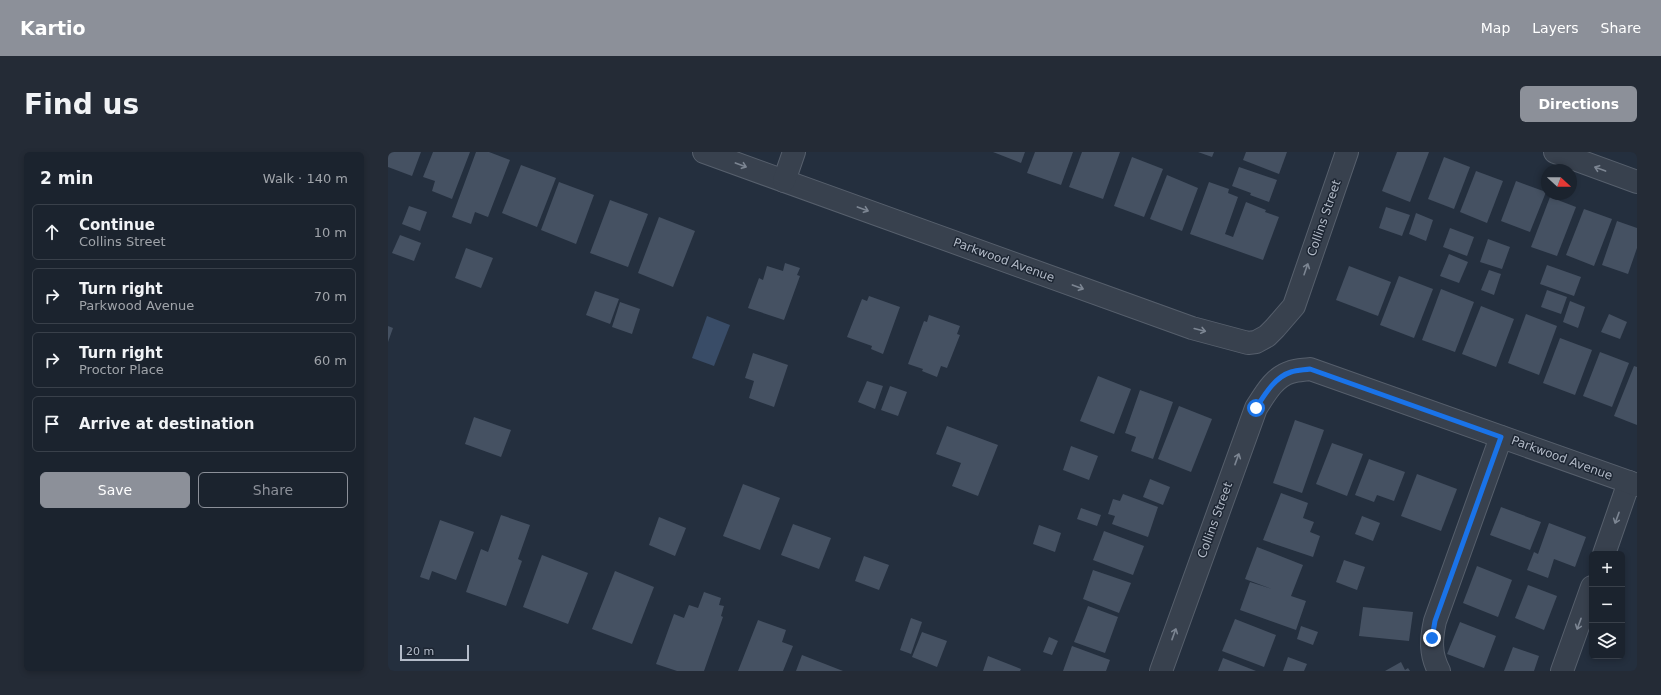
<!DOCTYPE html>
<html lang="en">
<head>
<meta charset="utf-8">
<style>
	:root { --surface:#1b232e; --page:#242b36; --text:#f1f3f6; --muted:#a0a4aa; --line:#39404a; --accent:#8c9099 }
	body { margin:0; font-family:"DejaVu Sans",sans-serif; background:var(--page); color:var(--text) }
	.controls { position:absolute; right:12px; bottom:12px; display:grid; overflow:hidden; border-radius:6px; box-shadow:0 2px 6px #0003 }
	.controls button { width:36px; height:36px; display:grid; place-items:center; padding:0; border:0; border-bottom:1px solid var(--line); background:var(--surface); color:var(--text); font:20px sans-serif }
	.compass { position:absolute; left:1153px; top:12px; width:36px; height:36px; border-radius:50%; background:var(--surface); box-shadow:0 2px 6px #0003; rotate:111deg }
	.scale { position:absolute; left:12px; bottom:10px; width:69px; box-sizing:border-box; padding-left:4px; border:2px solid #b4bcc9; border-top:0; font-size:11px; line-height:14px; white-space:nowrap; color:#b4bcc9; -webkit-text-stroke:3px #1d2633; paint-order:stroke }
	.stop { position:absolute; width:12px; height:12px; margin:-9px; border:3px solid #1a73e8; border-radius:50%; background:#fff }
	.stop.end { background:#1a73e8; border-color:#fff; box-shadow:0 1px 4px #0008 }
	.list { margin:0; padding:0; list-style:none }
	h2 { display:flex; justify-content:space-between; align-items:center; height:52px; margin:0; padding:0 16px; font-size:17px }
	h2 small { font-size:13px; font-weight:400; color:var(--muted) }
	.list li { display:grid; grid-template-columns:26px 1fr auto; gap:12px; align-items:center; box-sizing:border-box; height:56px; margin:0 8px 8px; padding:0 8px; border:1px solid var(--line); border-radius:6px }
	.list b { display:block; font-size:15px; white-space:nowrap }
	.list p { margin:0; font-size:13px; white-space:nowrap; color:var(--muted) }
	.list em { font-size:13px; font-style:normal; color:var(--muted) }
	.actions { display:flex; gap:8px; padding:12px 16px }
	.actions a { flex:1; padding:9px 0; border:1px solid var(--accent); border-radius:6px; text-align:center; font-size:14px; color:var(--accent) }
	.actions .main { background:var(--accent); color:#fff }
	.icon { flex:none; width:22px; height:22px; fill:none; stroke:currentColor; stroke-width:2; stroke-linecap:round; stroke-linejoin:round }
	.map { position:relative; flex:none; width:1249px; height:519px; overflow:hidden; border-radius:6px }
	header { display:flex; align-items:center; gap:24px; box-sizing:border-box; height:56px; padding:0 20px; background:var(--accent); color:#fff }
	header strong { font-size:19px }
	nav { display:flex; gap:22px; margin-inline-start:auto; font-size:14px }
	.intro { display:flex; align-items:center; justify-content:space-between; box-sizing:border-box; height:96px; padding:0 24px }
	h1 { margin:0; font-size:28px }
	.button { padding:10px 18px; border-radius:6px; background:var(--accent); color:#fff; font-size:14px; font-weight:700 }
	main { display:flex; gap:24px; padding:0 24px }
	aside { flex:1; background:var(--surface); border-radius:6px; box-shadow:0 2px 6px #0003 }
	.map>svg:first-child { display:block }
	.water { fill:#394c67 }
	.building { fill:#455162 }
	.lines { fill:none; stroke-linecap:round; stroke-linejoin:round }
	.minor-casing { stroke:#565f6c; stroke-width:24 }
	.minor { stroke:#38414e; stroke-width:22 }
	.oneway { stroke:#7c8592 }
	.route { stroke:#1a73e8; stroke-width:5 }
	.labels { text-anchor:middle; dominant-baseline:central; stroke-width:3; stroke-linejoin:round; paint-order:stroke }
	.street-label { font-size:12px; fill:#b4bcc9; stroke:#1d2633 }
</style>
</head>
<body>
<header>
<strong>Kartio</strong>
<nav><a>Map</a><a>Layers</a><a>Share</a></nav>
</header>
<div class="intro"><h1>Find us</h1><a class="button">Directions</a></div>
<main>
<aside>
<h2>2 min<small>Walk · 140 m</small></h2>
<ul class="list">
<li><svg class="icon" aria-label="ahead" viewBox="0 0 24 24"><path d="M12 20V5M6 11l6-6 6 6"/></svg><div><b>Continue</b><p>Collins Street</p></div><em>10 m</em></li>
<li><svg class="icon" aria-label="right" viewBox="0 0 24 24"><path d="M7 20v-9h11M14 6l5 5-5 5"/></svg><div><b>Turn right</b><p>Parkwood Avenue</p></div><em>70 m</em></li>
<li><svg class="icon" aria-label="right" viewBox="0 0 24 24"><path d="M7 20v-9h11M14 6l5 5-5 5"/></svg><div><b>Turn right</b><p>Proctor Place</p></div><em>60 m</em></li>
<li><svg class="icon" aria-label="arrive" viewBox="0 0 24 24"><path d="M6 21V4h12l-3 4 3 4H6"/></svg><div><b>Arrive at destination</b></div></li>
</ul>
<div class="actions"><a class="main">Save</a><a>Share</a></div>
</aside>
<div class="map">
<svg width="1249" height="519" viewBox="0 0 1249 519">
	<rect width="100%" height="100%" fill="#242f3e"/>
	<path class="water" d="M319,164l23,9 -16,41 -22,-8z"/>
	<g class="building">
		<path d="M0,0h33l-9,24 -24,-9z"/>
		<path d="M45,0h37l-18,47 -20,-8 3,-10 -12,-4z"/>
		<path d="M88,0h13l21,8 -22,57 -13,-5 -4,12 -19,-7z"/>
		<path d="M605,0h32l-4,11z"/>
		<path d="M647,0h38l-12,33 -34,-12z"/>
		<path d="M694,0h38l-17,47 -34,-12z"/>
		<path d="M810,0h16l-2,5z"/>
		<path d="M858,0h41l-8,22 -36,-14z"/>
		<path d="M1009,0h32l-19,50 -28,-11z"/>
		<path d="M744,5l31,12 -19,48 -30,-11z"/>
		<path d="M1056,5l26,10 -16,42 -26,-10z"/>
		<path d="M133,13l35,13 -19,49 -35,-14z"/>
		<path d="M851,15l38,13 -8,22 -19,-7 1,-2 -19,-7z"/>
		<path d="M1088,19l27,10 -16,42 -27,-11z"/>
		<path d="M779,23l31,13 -16,43 -32,-12z"/>
		<path d="M1128,29l30,11 -16,40 -29,-11z"/>
		<path d="M171,30l35,13 -18,49 -35,-14z"/>
		<path d="M821,30l20,7 -1,4 10,4 -13,37 8,3 13,-35 20,8 -1,2 14,5 -16,43 -73,-26z"/>
		<path d="M1162,45l26,10 -19,49 -26,-9z"/>
		<path d="M222,48l38,14 -20,53 -38,-14z"/>
		<path d="M21,54l18,6 -7,19 -18,-7z"/>
		<path d="M998,55l24,8 -8,21 -23,-8z"/>
		<path d="M1196,57l28,10 -18,47 -28,-11z"/>
		<path d="M1028,61l17,7 -7,21 -17,-7z"/>
		<path d="M271,65l36,14 -22,56 -35,-14z"/>
		<path d="M1229,69l20,7v20l-9,26 -26,-9z"/>
		<path d="M1062,76l24,9 -7,19 -24,-9z"/>
		<path d="M12,83l21,8 -7,18 -22,-8z"/>
		<path d="M1100,87l22,8 -8,22 -22,-7z"/>
		<path d="M78,96l27,10 -12,30 -26,-10z"/>
		<path d="M1061,102l19,8 -9,21 -19,-7z"/>
		<path d="M397,111l15,5 -3,7 3,1 -16,44 -36,-12 11,-30 4,2 4,-14 16,5z"/>
		<path d="M1159,113l34,12 -7,19 -34,-12z"/>
		<path d="M961,114l42,16 -13,34 -42,-16z"/>
		<path d="M1101,118l12,4 -7,21 -13,-5z"/>
		<path d="M1011,124l34,13 -19,49 -34,-13z"/>
		<path d="M1053,137l33,13 -19,50 -33,-12z"/>
		<path d="M1159,138l20,7 -6,17 -20,-7z"/>
		<path d="M207,139l24,8 -9,25 -24,-9z"/>
		<path d="M481,144l31,11 -17,47 -12,-5 1,-3 -25,-9 15,-38 5,2z"/>
		<path d="M1182,149l15,6 -7,21 -15,-6z"/>
		<path d="M232,150l20,7 -8,25 -20,-7z"/>
		<path d="M1093,154l33,13 -18,48 -34,-13z"/>
		<path d="M1138,162l31,12 -18,49 -31,-12z"/>
		<path d="M1221,162l18,8 -7,17 -19,-7z"/>
		<path d="M541,163l31,11 -3,8 3,1 -13,33 -6,-2 -4,11 -15,-6 1,-2 -15,-5 16,-43 3,1z"/>
		<path d="M0,174l5,2 -5,14z"/>
		<path d="M1172,186l32,12 -17,45 -32,-12z"/>
		<path d="M1212,200l29,11 -17,44 -29,-11z"/>
		<path d="M365,201l35,12 -14,42 -25,-9 5,-17 -9,-3z"/>
		<path d="M1246,214l3,1v58l-23,-9z"/>
		<path d="M710,224l33,13 -17,45 -34,-13z"/>
		<path d="M479,229l16,5 -8,23 -17,-7z"/>
		<path d="M502,234l17,6 -9,24 -17,-6z"/>
		<path d="M752,238l33,12 -20,57 -22,-8 5,-14 -11,-4z"/>
		<path d="M791,254l33,13 -21,53 -33,-13z"/>
		<path d="M86,265l37,13 -10,27 -36,-13z"/>
		<path d="M907,268l29,10 -22,63 -29,-10z"/>
		<path d="M559,274l51,19 -20,51 -26,-10 9,-23 -25,-9z"/>
		<path d="M944,291l31,11 -16,42 -31,-12z"/>
		<path d="M683,294l27,10 -9,24 -26,-10z"/>
		<path d="M981,307l36,13 -11,29 -17,-6 -3,7 -19,-7z"/>
		<path d="M1029,322l40,15 -16,42 -40,-15z"/>
		<path d="M762,327l20,8 -7,18 -20,-8z"/>
		<path d="M355,332l37,14 -20,52 -37,-14z"/>
		<path d="M893,341l27,10 -5,15 11,4 -4,10 10,4 -7,21 -50,-17z"/>
		<path d="M735,342l35,13 -10,30 -36,-13 3,-8 -7,-2 5,-15 7,2z"/>
		<path d="M1113,355l40,15 -11,28 -40,-15z"/>
		<path d="M693,356l20,7 -4,11 -20,-7z"/>
		<path d="M113,363l29,10 -12,34 4,2 -16,45 -40,-14 15,-43 7,3z"/>
		<path d="M974,364l18,7 -7,18 -18,-7z"/>
		<path d="M271,365l27,11 -11,28 -26,-11z"/>
		<path d="M52,368l34,12 -18,48 -24,-9 -3,9 -9,-3z"/>
		<path d="M1161,371l37,14 -11,30 -21,-8 -6,19 -21,-8 7,-18 4,2z"/>
		<path d="M405,372l38,14 -12,31 -38,-14z"/>
		<path d="M651,373l22,8 -6,19 -22,-8z"/>
		<path d="M716,379l40,15 -11,29 -40,-15z"/>
		<path d="M869,395l46,18 -12,31 15,5 -10,29 -56,-20 10,-28 22,7 -27,-10z"/>
		<path d="M154,403l46,18 -20,51 -45,-17z"/>
		<path d="M476,404l25,9 -10,25 -24,-9z"/>
		<path d="M956,408l21,7 -8,23 -21,-8z"/>
		<path d="M1089,414l35,14 -14,37 -35,-14z"/>
		<path d="M705,418l38,13 -12,30 -36,-14z"/>
		<path d="M227,419l39,16 -22,57 -40,-15z"/>
		<path d="M1140,433l29,11 -13,34 -29,-12z"/>
		<path d="M316,440l17,6 -2,7 5,1 -3,10 2,1 -19,54h-27l-21,-7 18,-50 10,4 5,-13 9,3z"/>
		<path d="M700,454l30,11 -13,36 -31,-11z"/>
		<path d="M975,455l50,5 -4,29 -50,-5z"/>
		<path d="M523,466l11,4 -11,32 -11,-4z"/>
		<path d="M847,467l41,16 -12,32 -42,-16z"/>
		<path d="M370,468l28,10 -4,12 11,4 -10,25h-45z"/>
		<path d="M1072,470l36,14 -12,32 -37,-14z"/>
		<path d="M913,474l17,6 -5,13 -16,-6z"/>
		<path d="M534,480l25,9 -10,26 -25,-10z"/>
		<path d="M661,485l9,4 -6,14 -9,-3z"/>
		<path d="M684,494l38,14 -4,11h-43z"/>
		<path d="M1125,495l26,9 -5,15h-30z"/>
		<path d="M414,503l41,16h-47z"/>
		<path d="M600,504l33,13 -1,2h-37z"/>
		<path d="M900,505l19,7 -3,7h-21z"/>
		<path d="M835,506l33,13h-38z"/>
		<path d="M1013,510l4,8 3,-2 2,3h-25z"/>
	</g>
	<g class="lines">
		<g class="minor-casing">
			<g id="minor">
				<path d="M316,0l488,176 56,15 8,-1 11,-6 8,-8 19,-22 53,-154"/>
				<path d="M1167,0l82,30"/>
				<path d="M396,29l10,-29"/>
				<path d="M1216,402l25,-72"/>
				<path d="M773,519l95,-263c9,-14 18,-31 35,-36 6,-2 13,-2 19,-3l327,116"/>
				<path d="M1051,519c-9,-17 -8,-32 -4,-50l66,-184"/>
				<path d="M1174,519l30,-84"/>
			</g>
		</g>
		<use href="#minor" class="minor"/>
	</g>
	<defs><path id="oneway-shaft" d="M-6 0H5M1.5-3L5.5 0L1.5 3" fill="none" stroke-width="1.6" stroke-linecap="round" stroke-linejoin="round"/></defs>
	<g class="oneway">
		<use href="#oneway-shaft" transform="translate(353 13) rotate(20)"/>
		<use href="#oneway-shaft" transform="translate(1212 17) rotate(-160)"/>
		<use href="#oneway-shaft" transform="translate(475 57) rotate(20)"/>
		<use href="#oneway-shaft" transform="translate(918 117) rotate(-71)"/>
		<use href="#oneway-shaft" transform="translate(690 135) rotate(20)"/>
		<use href="#oneway-shaft" transform="translate(812 178) rotate(14)"/>
		<use href="#oneway-shaft" transform="translate(849 307) rotate(-70)"/>
		<use href="#oneway-shaft" transform="translate(1229 366) rotate(110)"/>
		<use href="#oneway-shaft" transform="translate(1191 472) rotate(110)"/>
		<use href="#oneway-shaft" transform="translate(786 482) rotate(-70)"/>
	</g>
	<g class="lines">
		<path class="route" d="M868,256c9,-14 19,-31 35,-36 6,-2 13,-2 19,-3l191,68 -66,184 -3,17"/>
	</g>
	<g class="labels">
		<g class="street-label">
			<text transform="translate(936 66) rotate(-71)">Collins Street</text>
			<text transform="translate(616 108) rotate(20)">Parkwood Avenue</text>
			<text transform="translate(1174 306) rotate(20)">Parkwood Avenue</text>
			<text transform="translate(827 368) rotate(-70)">Collins Street</text>
		</g>
	</g>
</svg>
<div class="controls">
<button>+</button>
<button>−</button>
<button><svg class="icon" aria-label="layers" viewBox="0 0 24 24"><path d="M12 4l9 5-9 5-9-5zM3 14l9 5 9-5"/></svg></button>
</div>
<svg class="compass" viewBox="-18 -18 36 36"><path d="M0-13l5 13h-10z" fill="#e53935"/><path d="M0 13l5-13h-10z" fill="#a0a4aa"/></svg>
<div class="scale">20 m</div>
<div class="stop" style="left:868px;top:256px"></div>
<div class="stop end" style="left:1044px;top:486px"></div>
</div>
</main>
</body>
</html>
